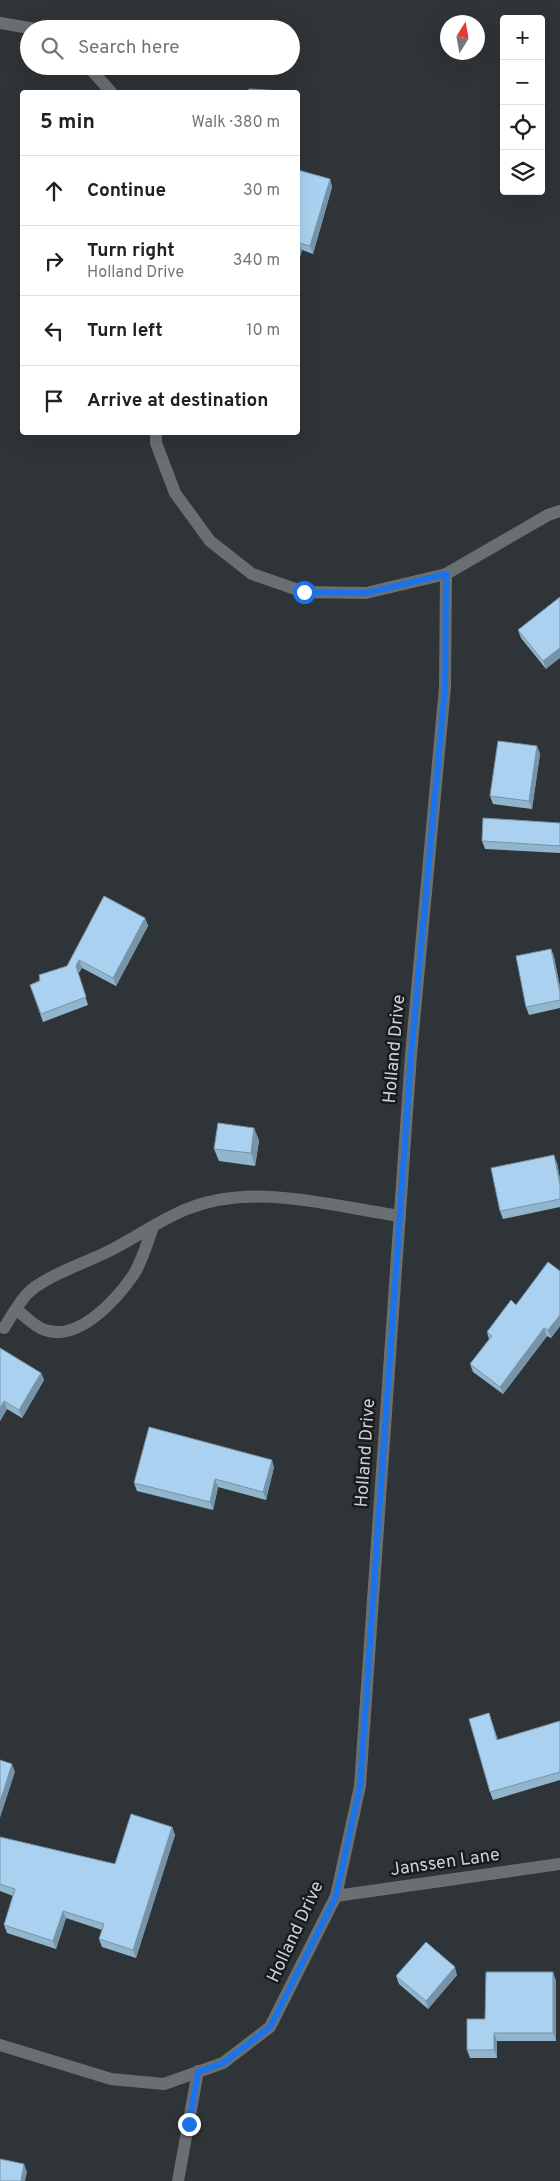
<!DOCTYPE html>
<html lang="en">
<head>
<meta charset="utf-8">
<style>
	:root { --surface:#fff; --page:#f2f2f2; --text:#202124; --muted:#757577; --line:#e0e0e0 }
	body { margin:0; font-family:Overpass,sans-serif; background:var(--page); color:var(--text) }
	.controls { position:absolute; right:15px; top:15px; display:grid; overflow:hidden; border-radius:5px; box-shadow:0 5px 20px #0002 }
	.controls button { width:45px; height:45px; display:grid; place-items:center; padding:0; border:0; border-bottom:1px solid var(--line); background:var(--surface); color:var(--text); font:25px sans-serif }
	.compass { position:absolute; left:440px; top:15px; width:45px; height:45px; border-radius:50%; background:var(--surface); box-shadow:0 5px 20px #0002; rotate:11deg }
	.stop { position:absolute; width:15px; height:15px; margin:-11px; border:4px solid #1a73e8; border-radius:50%; background:#fff }
	.stop.end { background:#1a73e8; border-color:#fff; box-shadow:0 1px 5px #0008 }
	.list { margin:0; padding:0; list-style:none }
	h2 { display:flex; justify-content:space-between; align-items:center; height:65px; margin:0; padding:0 20px; font-size:21px }
	h2 small { font-size:16px; font-weight:400; color:var(--muted) }
	.list li { display:grid; grid-template-columns:32px 1fr auto; gap:15px; align-items:center; box-sizing:border-box; height:70px; padding:0 20px; border-top:1px solid var(--line) }
	.list b { display:block; font-size:19px; white-space:nowrap }
	.list p { margin:0; font-size:16px; white-space:nowrap; color:var(--muted) }
	.list em { font-size:16px; font-style:normal; color:var(--muted) }
	.icon { flex:none; width:28px; height:28px; fill:none; stroke:currentColor; stroke-width:2; stroke-linecap:round; stroke-linejoin:round }
	.map { position:relative; flex:none; width:560px; height:2181px; overflow:hidden }
	.search { position:absolute; background:var(--surface); box-shadow:0 5px 20px #0002; left:20px; top:20px; width:280px; height:55px; display:flex; align-items:center; gap:12px; box-sizing:border-box; padding:0 18px; border-radius:28px; color:var(--muted); font-size:19px }
	.panel { position:absolute; background:var(--surface); box-shadow:0 5px 20px #0002; left:20px; top:90px; width:280px; height:345px; border-radius:5px }
	.map>svg:first-child { display:block }
	.lines { fill:none; stroke-linecap:round; stroke-linejoin:round }
	.service { stroke:#6a6f74; stroke-width:12 }
	.minor { stroke:#6a6f74; stroke-width:12 }
	.wall { fill:#92b5ce }
	.shaded-wall { fill:#7793a8 }
	.building { fill:#aad2f0; stroke:#7793a8 }
	.route { stroke:#1a73e8; stroke-width:6 }
	.labels { text-anchor:middle; dominant-baseline:central; stroke-width:5; stroke-linejoin:round; paint-order:stroke }
	.street-label { font-size:18px; fill:#cfd2d4; stroke:#191b1d }
</style>
</head>
<body>
<div class="map">
<svg width="560" height="2181" viewBox="0 0 560 2181">
	<rect width="100%" height="100%" fill="#2f3438"/>
	<g class="lines">
		<g class="service">
			<path d="M17,1310c8,6 18,17 28,20 34,12 72,-31 89,-56 9,-15 13,-31 19,-47"/>
			<path d="M4,1328c7,-11 14,-24 23,-34 16,-17 58,-31 80,-42 27,-13 52,-32 80,-43 68,-27 143,-3 213,7"/>
		</g>
		<g class="minor">
			<path d="M0,23l35,6"/>
			<path d="M88,66l23,26"/>
			<path d="M156,432v11l19,50 35,48 42,33 52,18 62,1 80,-19 102,-59 12,-4"/>
			<path d="M336,1896l224,-32"/>
			<path d="M0,2045l111,34 53,5 59,-21 47,-36 66,-131 24,-110 51,-731 34,-368 1,-113"/>
			<path d="M178,2181l20,-110"/>
		</g>
	</g>
	<g class="wall">
		<path d="M298,170l32,9 2,8 -19,67 -11,-4 -4,14z"/>
		<path d="M560,597l-14,72 -25,-31 -3,-8z"/>
		<path d="M537,746l3,8 -8,55 -39,-5 -3,-8z"/>
		<path d="M560,823v30l-75,-4 -3,-8z"/>
		<path d="M145,918l3,8 -32,60 -34,-18 -4,6 10,31 -45,17 -13,-37 37,-19z"/>
		<path d="M551,949l3,8 6,30v21l-31,7 -3,-8z"/>
		<path d="M254,1128l5,13 -4,25 -36,-5 -5,-12z"/>
		<path d="M557,1163l3,16v28l-57,12 -3,-8z"/>
		<path d="M560,1271v55l-9,12 -4,-2 -44,58 -30,-22 -3,-8 19,-25 -2,-7 29,-27z"/>
		<path d="M0,1348l41,25 3,7 -22,38 -15,-9 -7,12z"/>
		<path d="M274,1467l-8,33 -48,-13 -5,23 -76,-19 -3,-8z"/>
		<path d="M489,1713l9,27 62,-19v59l-67,20 -3,-8z"/>
		<path d="M172,1827l3,8 -39,123 -34,-11 -3,-8 3,-9 -36,-12 -10,31 -49,-16 -3,-8 9,-29 -13,-5v-54l115,27z"/>
		<path d="M457,1975l-29,34 -29,-25 -3,-8z"/>
		<path d="M556,1980v61h-59v17h-27l-3,-8 18,-31z"/>
	</g>
	<g class="shaded-wall">
		<path d="M330,179l2,8 -19,67 -3,-8z"/>
		<path d="M299,243l3,7 -4,14v-17z"/>
		<path d="M560,648v10l-14,11 -3,-8z"/>
		<path d="M537,746l3,8 -8,55 -3,-8z"/>
		<path d="M145,918l3,8 -32,60 -3,-8z"/>
		<path d="M551,949l3,8 6,30v6z"/>
		<path d="M79,960l3,8 -4,6 10,31 -12,-39z"/>
		<path d="M254,1128l5,13 -4,25 -4,-13z"/>
		<path d="M554,1155l3,8 3,16v6z"/>
		<path d="M560,1315v11l-9,12 -3,-8z"/>
		<path d="M544,1328l3,8 -44,58 -3,-7z"/>
		<path d="M41,1373l3,7 -22,38 -3,-8z"/>
		<path d="M4,1401l3,8 -7,12v-13z"/>
		<path d="M272,1460l2,7 -8,33 -3,-8z"/>
		<path d="M215,1479l3,8 -5,23 -3,-8z"/>
		<path d="M12,1764l3,8 -15,46v-16z"/>
		<path d="M172,1827l3,8 -39,123 -3,-8z"/>
		<path d="M63,1911l3,7 -10,31 -3,-8z"/>
		<path d="M455,1967l2,8 -29,34 -2,-8z"/>
		<path d="M553,1972l3,8v61l-3,-8z"/>
		<path d="M494,2033l3,8v17l-3,-8z"/>
		<path d="M24,2164l3,8 -2,9h-4z"/>
	</g>
	<g class="building">
		<path d="M249,89l34,2v1h-35z"/>
		<path d="M298,170l32,9 -20,67 -11,-3 -1,4z"/>
		<path d="M560,597v51l-17,13 -25,-31z"/>
		<path d="M498,741l39,5 -8,55 -39,-5z"/>
		<path d="M483,818l77,5v23l-78,-5z"/>
		<path d="M104,896l41,22 -32,60 -34,-18 -3,6 10,31 -45,17 -11,-29 10,-4 -1,-6 28,-9z"/>
		<path d="M551,949l9,44v7l-34,7 -10,-51z"/>
		<path d="M218,1123l36,5 -3,25 -37,-4z"/>
		<path d="M554,1155l6,30v14l-60,12 -9,-43z"/>
		<path d="M548,1262l12,9v44l-12,15 -4,-2 -44,59 -30,-23 22,-28 -5,-4 24,-32 5,5z"/>
		<path d="M0,1348l41,25 -22,37 -15,-9 -4,7z"/>
		<path d="M149,1427l123,33 -9,32 -48,-13 -5,23 -76,-19z"/>
		<path d="M489,1713l8,27 63,-19v51l-70,20 -21,-73z"/>
		<path d="M0,1760l12,4 -12,38z"/>
		<path d="M131,1814l41,13 -39,123 -34,-11 5,-15 -41,-13 -10,30 -49,-16 11,-36 -15,-5v-47l115,27z"/>
		<path d="M426,1942l29,25 -29,34 -30,-25z"/>
		<path d="M486,1972h67v61h-59v17h-27v-31h18z"/>
		<path d="M0,2159l24,5 -3,17h-21z"/>
	</g>
	<g class="lines">
		<path class="route" d="M189,2124l9,-52 25,-9 47,-36 66,-131 24,-110 51,-731 34,-368 1,-113 -80,19 -62,-1"/>
	</g>
	<g class="labels">
		<g class="street-label">
			<text transform="translate(395 1049) rotate(-85)">Holland Drive</text>
			<text transform="translate(366 1453) rotate(-86)">Holland Drive</text>
			<text transform="translate(445 1863) rotate(-8)">Janssen Lane</text>
			<text transform="translate(296 1932) rotate(-65)">Holland Drive</text>
		</g>
	</g>
</svg>
<div class="controls">
<button>+</button>
<button>−</button>
<button><svg class="icon" aria-label="locate" viewBox="0 0 24 24"><circle cx="12" cy="12" r="6"/><path d="M12 2v4M12 18v4M2 12h4M18 12h4"/></svg></button>
<button><svg class="icon" aria-label="layers" viewBox="0 0 24 24"><path d="M12 4l9 5-9 5-9-5zM3 14l9 5 9-5"/></svg></button>
</div>
<svg class="compass" viewBox="-18 -18 36 36"><path d="M0-13l5 13h-10z" fill="#e53935"/><path d="M0 13l5-13h-10z" fill="#757577"/></svg>
<div class="stop" style="left:304px;top:592px"></div>
<div class="stop end" style="left:189px;top:2124px"></div>
<div class="search"><svg class="icon" aria-label="search" viewBox="0 0 24 24"><circle cx="10" cy="10" r="6"/><path d="M15 15l6 6"/></svg>Search here</div>
<section class="panel">
<h2>5 min<small>Walk · 380 m</small></h2>
<ul class="list">
<li><svg class="icon" aria-label="ahead" viewBox="0 0 24 24"><path d="M12 20V5M6 11l6-6 6 6"/></svg><div><b>Continue</b></div><em>30 m</em></li>
<li><svg class="icon" aria-label="right" viewBox="0 0 24 24"><path d="M7 20v-9h11M14 6l5 5-5 5"/></svg><div><b>Turn right</b><p>Holland Drive</p></div><em>340 m</em></li>
<li><svg class="icon" aria-label="left" viewBox="0 0 24 24"><path d="M17 20v-9H6M10 6l-5 5 5 5"/></svg><div><b>Turn left</b></div><em>10 m</em></li>
<li><svg class="icon" aria-label="arrive" viewBox="0 0 24 24"><path d="M6 21V4h12l-3 4 3 4H6"/></svg><div><b>Arrive at destination</b></div></li>
</ul>
</section>
</div>
</body>
</html>
